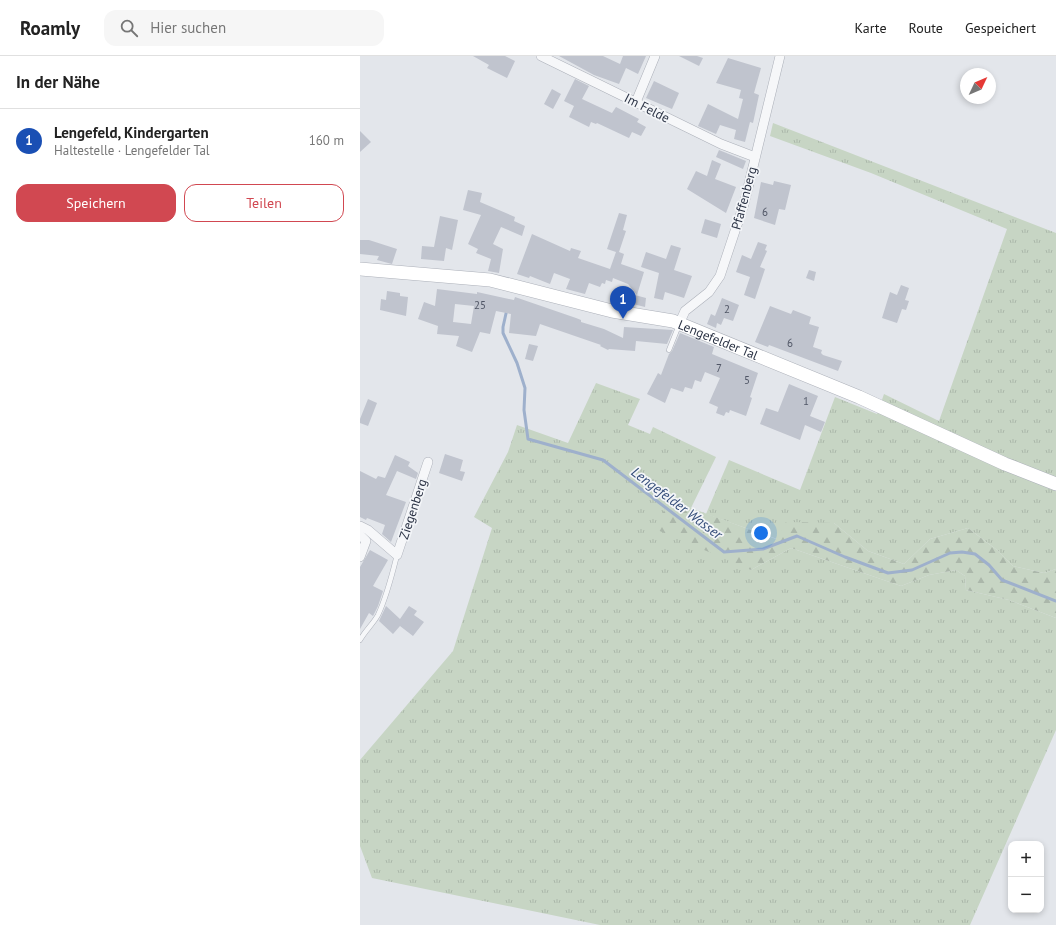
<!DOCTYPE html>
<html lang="de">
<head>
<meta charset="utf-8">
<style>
	:root { --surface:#fff; --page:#f6f6f6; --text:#222; --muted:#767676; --line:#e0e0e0; --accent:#d14851 }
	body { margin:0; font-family:"PT Sans",sans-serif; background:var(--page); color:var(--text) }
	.controls { position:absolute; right:12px; bottom:12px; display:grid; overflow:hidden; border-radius:8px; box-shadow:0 2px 6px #0003 }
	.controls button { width:36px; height:36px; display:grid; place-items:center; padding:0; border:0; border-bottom:1px solid var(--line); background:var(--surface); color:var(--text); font:20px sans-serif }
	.compass { position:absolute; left:600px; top:12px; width:36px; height:36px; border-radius:50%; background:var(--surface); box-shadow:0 2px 6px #0003; rotate:46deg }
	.you { position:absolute; left:401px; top:477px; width:14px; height:14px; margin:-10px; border:3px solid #fff; border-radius:50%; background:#1a73e8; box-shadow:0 0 0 6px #1a73e833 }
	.badge { display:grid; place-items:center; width:26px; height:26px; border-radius:50%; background:var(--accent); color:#fff; font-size:13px; font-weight:700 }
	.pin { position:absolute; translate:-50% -33px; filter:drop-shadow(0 1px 2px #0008) }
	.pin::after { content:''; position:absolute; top:21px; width:14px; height:12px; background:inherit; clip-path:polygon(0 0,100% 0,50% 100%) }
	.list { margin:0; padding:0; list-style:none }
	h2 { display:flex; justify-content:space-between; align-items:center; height:52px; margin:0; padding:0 16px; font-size:17px }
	h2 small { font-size:13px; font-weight:400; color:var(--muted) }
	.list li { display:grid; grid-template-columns:26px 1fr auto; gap:12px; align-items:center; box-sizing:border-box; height:64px; padding:0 16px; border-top:1px solid var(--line) }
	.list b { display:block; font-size:15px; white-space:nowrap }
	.list p { margin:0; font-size:13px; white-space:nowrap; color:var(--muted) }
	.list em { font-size:13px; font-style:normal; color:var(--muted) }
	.actions { display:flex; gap:8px; padding:12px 16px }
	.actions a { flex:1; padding:9px 0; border:1px solid var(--accent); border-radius:12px; text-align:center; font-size:14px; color:var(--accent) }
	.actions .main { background:var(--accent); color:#fff }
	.icon { flex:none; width:22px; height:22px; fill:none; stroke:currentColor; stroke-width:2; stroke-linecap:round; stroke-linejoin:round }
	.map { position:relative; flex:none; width:696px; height:869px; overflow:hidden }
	header { display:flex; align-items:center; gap:24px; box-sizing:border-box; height:56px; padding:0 20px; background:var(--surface); border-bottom:1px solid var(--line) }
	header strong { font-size:19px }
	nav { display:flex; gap:22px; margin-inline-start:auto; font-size:14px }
	.search { width:280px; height:36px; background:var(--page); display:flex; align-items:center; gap:10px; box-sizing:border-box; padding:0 14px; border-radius:12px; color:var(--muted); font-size:15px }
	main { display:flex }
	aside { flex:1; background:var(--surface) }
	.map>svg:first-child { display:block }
	.grass { fill:url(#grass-tufts) }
	.forest { fill:url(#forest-firs) }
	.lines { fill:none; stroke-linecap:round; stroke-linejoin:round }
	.stream { stroke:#9eb0cc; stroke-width:3 }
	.building { fill:#c0c4ce; fill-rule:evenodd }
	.lane-casing { stroke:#acb0b9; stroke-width:5.5 }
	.street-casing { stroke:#acb0b9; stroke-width:10 }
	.secondary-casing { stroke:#acb0b9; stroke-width:14 }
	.lane { stroke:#f6f7f9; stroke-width:4.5 }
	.street { stroke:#f6f7f9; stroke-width:9 }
	.secondary { stroke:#fff; stroke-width:13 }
	.labels { text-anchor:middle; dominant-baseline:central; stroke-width:3.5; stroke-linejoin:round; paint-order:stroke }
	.number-label { font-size:11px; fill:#505666 }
	.street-label { font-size:13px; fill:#2a3244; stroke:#f3f5f8 }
	.water-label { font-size:14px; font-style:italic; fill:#344d79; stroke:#f3f5f8 }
</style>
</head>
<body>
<header>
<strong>Roamly</strong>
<div class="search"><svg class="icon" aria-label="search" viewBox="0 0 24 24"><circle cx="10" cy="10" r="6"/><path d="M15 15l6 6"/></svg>Hier suchen</div>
<nav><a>Karte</a><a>Route</a><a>Gespeichert</a></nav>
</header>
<main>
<aside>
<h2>In der Nähe<small></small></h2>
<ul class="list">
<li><span class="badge" style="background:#1a4fb4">1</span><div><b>Lengefeld, Kindergarten</b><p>Haltestelle · Lengefelder Tal</p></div><em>160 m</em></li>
</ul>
<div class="actions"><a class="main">Speichern</a><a>Teilen</a></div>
</aside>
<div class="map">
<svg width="696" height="869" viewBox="0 0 696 869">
	<defs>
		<pattern id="grass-tufts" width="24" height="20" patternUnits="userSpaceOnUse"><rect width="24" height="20" fill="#c7d5c4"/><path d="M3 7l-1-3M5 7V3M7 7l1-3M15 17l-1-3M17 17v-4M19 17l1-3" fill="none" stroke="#abb7aa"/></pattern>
		<pattern id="forest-firs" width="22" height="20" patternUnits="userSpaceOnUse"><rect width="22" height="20" fill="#c7d5c4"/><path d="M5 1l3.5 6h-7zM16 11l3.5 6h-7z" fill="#abb7aa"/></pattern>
	</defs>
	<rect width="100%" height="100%" fill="#e3e6eb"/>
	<g class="grass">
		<path d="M413,67l283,110v336l-12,4 -31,-7 -16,-16 -29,-22 -38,11 -26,25 -36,-13 -34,-28 -57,16 -71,-25 23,-54 71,30 35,-93 42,17 7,-20 55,27 68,-192 -136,-56 -101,-37z"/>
		<path d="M236,327l44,16 -12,26 22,9 3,-7 63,30 -25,51 -22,-8 82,70 40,-22 110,38 28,-11 27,-5 9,6 1,14 43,10 47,18v112l-86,195h-370l-228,-47 -12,-32v-86l93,-109 39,-123 -18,-11 34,-65 9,-27 51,18z"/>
	</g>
	<path class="forest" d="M309,444l107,39 10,-17 48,1 34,28 36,13 26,-25 38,-11 29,22 16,16 31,7 12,-4v49l-47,-18 -43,-10 -1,-14 -9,-6 -27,5 -28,11 -110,-38 -40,22 -96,-41z"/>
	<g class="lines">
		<path class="stream" d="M147,253l-4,18v6l14,30 8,25 -1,22 4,29 75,21 121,92 39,-3 34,-13 48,21 43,16 24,-3 38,-17 12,-1 13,2 14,11 13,15 54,21"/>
	</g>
	<g class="building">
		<path d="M113,0h32l10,5 -8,17 -20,-10 2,-3z"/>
		<path d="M199,0h44l17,8 3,-8h23l-8,18 -12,-6 -7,16 -25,-9z"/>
		<path d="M319,0h18l6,2 -4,8z"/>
		<path d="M368,2l33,10 -7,25 5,2 -6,28 -3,-1 -5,20 -11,-3 2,-9 -16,-5 -4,9 -18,-8 10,-22 30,15 5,-20 -4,-1 2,-8 -25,-7z"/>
		<path d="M215,23l14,7 -7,13 30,14 4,-6 23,12 -2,3 9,5 -5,9 -9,-4 -3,6 -32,-15 -1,1 -5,-2 -2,5 -20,-10 5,-11 -10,-5z"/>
		<path d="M294,25l25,12 -7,16 -26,-11z"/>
		<path d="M192,33l9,5 -8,15 -9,-5z"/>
		<path d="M0,75l11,11 -11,10z"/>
		<path d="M359,94l27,11 -3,8 -27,-12z"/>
		<path d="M352,104l9,4 -6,15 21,8 -10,26 -39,-24 9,-18 11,5z"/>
		<path d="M414,125l17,4 -6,25 -6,-1 -4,16 -21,-7 7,-36 12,3z"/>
		<path d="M108,134l14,3 -2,9 35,15 -1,4 11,5 -3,10 -21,-9 -8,17 10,5 -4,24 -11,-2 3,-12 -15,-6 2,-4 -10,-5 13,-29 -18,-5z"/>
		<path d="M259,157l8,2 -4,15 3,1 -7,21 5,2 -3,10 23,8 -7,23 -9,-11 -15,-6 -1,4 -6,-2 -1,4 -3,-1 -2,4 -11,-4 -4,11 -19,-5 4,-10 -16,-6 -4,11 -20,-8 -1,2 -12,-4 15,-40 38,17 1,-3 10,3 -3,7 32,11 6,-17 -9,-3z"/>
		<path d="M80,160l18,4 -6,30 -6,-2 -2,13 -23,-2 1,-13 12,1z"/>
		<path d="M345,163l16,5 -4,14 -16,-5z"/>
		<path d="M0,184h9l28,9 -5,15 -15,-4 2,-4 -19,-2z"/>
		<path d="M398,186l9,3 -2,5 2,1 -7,16 5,2 -10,30 -11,-4 6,-18 -14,-5 6,-17 9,4z"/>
		<path d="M311,189l10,3 -7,22 18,6 -8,22 -19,-6 -2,8 -9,-2 5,-25 -18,-6 5,-15 20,7z"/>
		<path d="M449,214l7,2 -2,9 -8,-3z"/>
		<path d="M541,229l8,3 -4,12 4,1 -3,9 -4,-1 -5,14 -15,-5 8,-26 7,3z"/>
		<path d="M77,233l40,5v-2l37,8 1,-3 61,21 5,2v2l23,7 19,9 1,-11 49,3 -6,14 -31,-3 -1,10 -26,-2 -1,1 -8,-4 1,-1 -61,-21 -4,12 -27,-3 2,-19 -15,-3 -6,23 -10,-2 -8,20 -16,-6 3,-10 -22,-2 1,-8 -20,-7 6,-17 11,4zM95,248l19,2 -3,18 -18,-2z"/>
		<path d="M27,235l13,2v3l8,1 -2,19 -26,-6 1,-11 5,1z"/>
		<path d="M271,238l15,4 -1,9 -16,-4z"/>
		<path d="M362,242l17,7 -6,16 -9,-3 -3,7 -4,-2 -1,5 -9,-4 4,-10 4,2z"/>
		<path d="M410,250l21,8 2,-4 18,7 -2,7 10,3 -6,20 9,3 -1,3 2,2 19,6 -4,10 -69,-26 -1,2 -13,-5z"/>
		<path d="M320,277l34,14 -2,7 46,19 -8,24 2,1 -6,18 -16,-6 -1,3 -3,-1 -2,4 -8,-3 2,-6 -9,-4 11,-25 -15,-6 -4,10 -6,-2 -3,9 -7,-2 -2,5 -12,-4 -6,15 -18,-9 11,-21 3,2 8,-21 3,-3z"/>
		<path d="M169,288l9,2 -5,15 -8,-2z"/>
		<path d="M429,328l29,12 -8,20 15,6 -4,10 -16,-7 -5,15 -40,-16 6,-16 12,4z"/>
		<path d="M8,343l9,4 -9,23 -8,-3v-4z"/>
		<path d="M85,398l18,6 -3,11 5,1 -3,9 -23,-8z"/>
		<path d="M35,399l15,7 -2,4 10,7 -2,6 -19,-8 -11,24 20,7 -15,40 -9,-8 3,-9 -18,-7 -1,2 -6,-3v-46l16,8 2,-3 7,2z"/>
		<path d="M10,494l18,10 -15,26 10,5 -5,15 -5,10 -4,-3 -9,16v-62z"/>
		<path d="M26,550l14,13 9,-13 8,5 -3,4 10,7 -11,14 -13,-10 -7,8 -14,-13z"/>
	</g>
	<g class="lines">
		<g class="lane-casing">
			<g id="lane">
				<path d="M309,294l10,-25"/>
				<path d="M0,584c5,-9 13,-16 18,-25 9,-19 14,-40 19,-60"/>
			</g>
		</g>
		<g class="street-casing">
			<g id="street">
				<path d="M181,0l180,88 34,13"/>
				<path d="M276,46l19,-46"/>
				<path d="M319,268l6,-13 24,-19 11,-16 24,-72 36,-148"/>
				<path d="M0,470l8,4 29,25 31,-93"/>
				<path d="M0,479l6,6 -6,16"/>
			</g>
		</g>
		<g class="secondary-casing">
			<g id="secondary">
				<path id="s1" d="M0,213l130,11 122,31 61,10 186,76 146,67 51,20"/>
			</g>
		</g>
		<use href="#lane" class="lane"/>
		<use href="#street" class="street"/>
		<use href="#secondary" class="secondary"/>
	</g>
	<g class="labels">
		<g class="number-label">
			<text x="405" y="156">6</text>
			<text x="120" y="249">25</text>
			<text x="367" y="253">2</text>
			<text x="430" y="287">6</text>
			<text x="359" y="312">7</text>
			<text x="387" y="324">5</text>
			<text x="446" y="345">1</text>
		</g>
		<g class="street-label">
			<text transform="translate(287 52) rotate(27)">Im Felde</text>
			<text transform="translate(384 142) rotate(-75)">Pfaffenberg</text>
			<text stroke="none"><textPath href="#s1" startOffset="367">Lengefelder Tal</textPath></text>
			<text transform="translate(53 453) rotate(-72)">Ziegenberg</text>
		</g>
		<g class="water-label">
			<text transform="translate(317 447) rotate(37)">Lengefelder Wasser</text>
		</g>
	</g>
</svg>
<div class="controls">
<button>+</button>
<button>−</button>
</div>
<svg class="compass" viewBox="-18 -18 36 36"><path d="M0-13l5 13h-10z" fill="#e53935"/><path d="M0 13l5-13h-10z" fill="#767676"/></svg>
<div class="you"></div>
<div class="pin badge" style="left:263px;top:263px;background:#1a4fb4">1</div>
</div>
</main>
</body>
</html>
